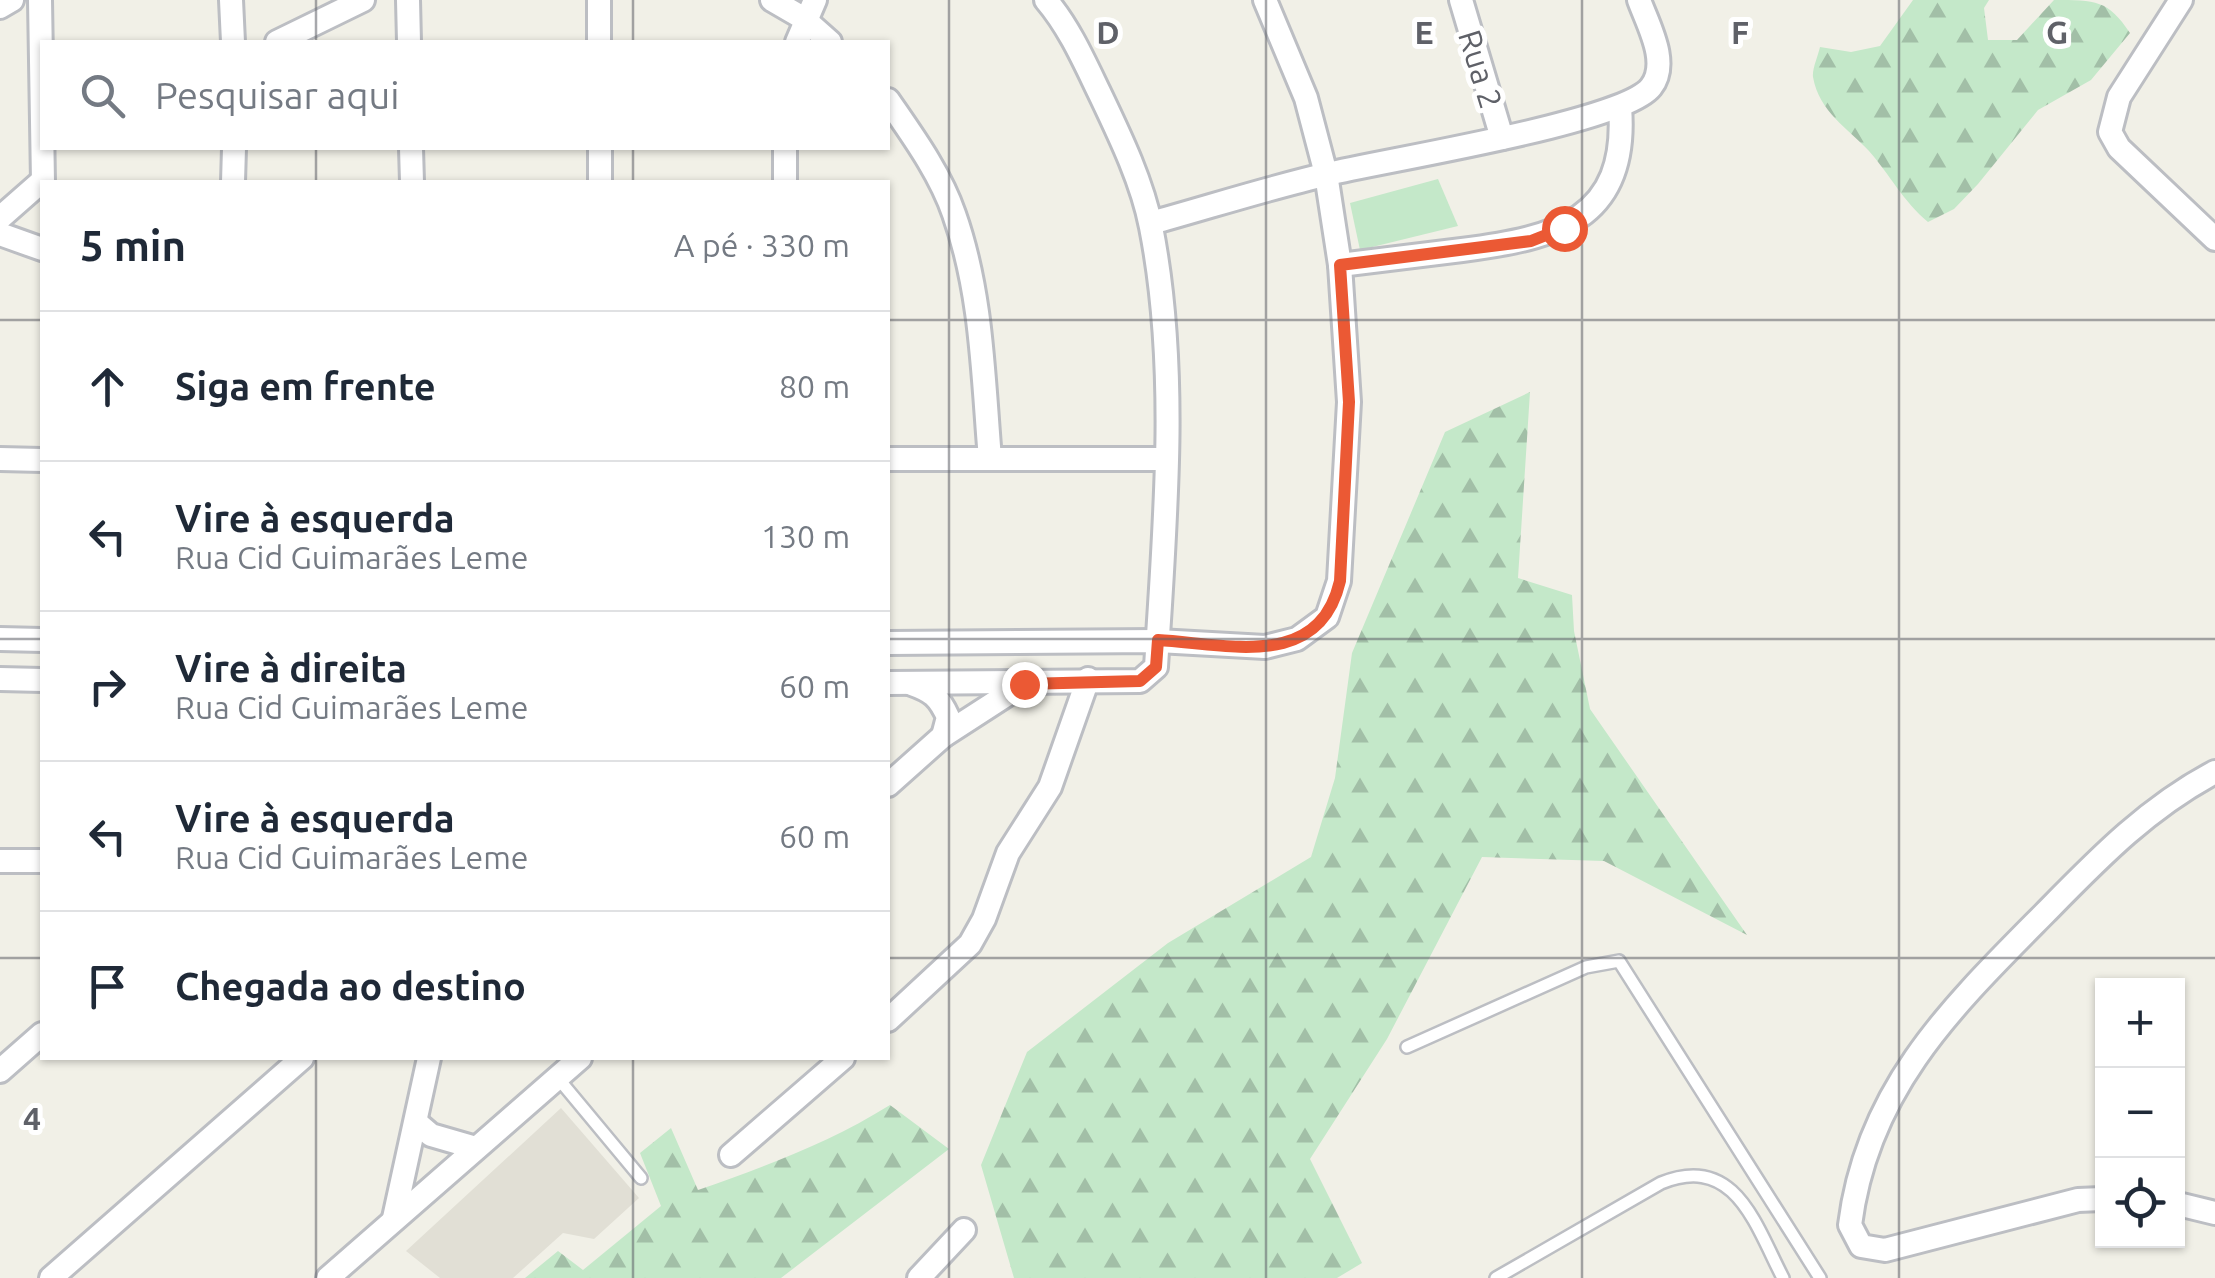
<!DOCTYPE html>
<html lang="pt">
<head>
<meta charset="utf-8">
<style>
	:root { --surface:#fff; --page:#f6f6f7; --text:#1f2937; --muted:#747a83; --line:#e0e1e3 }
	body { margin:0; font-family:Ubuntu,sans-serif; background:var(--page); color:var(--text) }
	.controls { position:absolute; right:30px; bottom:30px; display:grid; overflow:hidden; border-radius:0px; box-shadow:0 2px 8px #0004 }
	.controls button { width:90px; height:90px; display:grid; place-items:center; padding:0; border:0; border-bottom:2px solid var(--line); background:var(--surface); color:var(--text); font:50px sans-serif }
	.stop { position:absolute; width:30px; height:30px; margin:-22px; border:8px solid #eb5934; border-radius:50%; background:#fff }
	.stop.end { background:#eb5934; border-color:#fff; box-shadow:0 2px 10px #0008 }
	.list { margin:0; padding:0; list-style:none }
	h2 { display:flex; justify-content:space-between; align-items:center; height:130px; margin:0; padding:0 40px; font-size:42px }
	h2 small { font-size:32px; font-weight:400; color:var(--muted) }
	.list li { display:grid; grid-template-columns:65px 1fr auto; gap:30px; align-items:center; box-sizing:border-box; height:150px; padding:0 40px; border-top:2px solid var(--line) }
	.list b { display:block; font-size:38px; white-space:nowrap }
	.list p { margin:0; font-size:32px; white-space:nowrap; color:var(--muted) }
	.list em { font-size:32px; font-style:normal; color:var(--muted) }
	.icon { flex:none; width:55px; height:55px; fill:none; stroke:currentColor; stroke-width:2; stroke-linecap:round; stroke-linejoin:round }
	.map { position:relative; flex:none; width:2215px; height:1278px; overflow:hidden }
	.search { position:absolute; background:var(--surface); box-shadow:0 2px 8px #0004; left:40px; top:40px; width:850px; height:110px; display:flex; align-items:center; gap:25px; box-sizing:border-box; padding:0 35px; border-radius:0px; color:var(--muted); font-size:38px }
	.panel { position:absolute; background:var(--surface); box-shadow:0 2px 8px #0004; left:40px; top:180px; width:850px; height:880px; border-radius:0px }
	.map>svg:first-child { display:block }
	.education { fill:#e1dfd5 }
	.grass { fill:#c4e8c9 }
	.forest { fill:url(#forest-firs) }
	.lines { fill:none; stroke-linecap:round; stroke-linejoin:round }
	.service-casing { stroke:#bcbec3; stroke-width:16 }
	.minor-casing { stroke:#bcbec3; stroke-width:28 }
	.service { stroke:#fff; stroke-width:11 }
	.minor { stroke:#fff; stroke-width:22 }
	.route { stroke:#eb5934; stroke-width:12 }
	.grid { fill:none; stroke:#5f6168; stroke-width:2.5; stroke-opacity:0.55 }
	.labels { text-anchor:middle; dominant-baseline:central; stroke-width:10; stroke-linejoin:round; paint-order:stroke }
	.street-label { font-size:32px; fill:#5f6168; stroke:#fff }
	.grid-label { font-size:32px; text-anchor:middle; font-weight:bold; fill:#5f6168; stroke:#fff; stroke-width:10; stroke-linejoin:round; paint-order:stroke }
</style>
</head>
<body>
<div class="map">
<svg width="2215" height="1278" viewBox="0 0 2215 1278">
	<defs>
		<pattern id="forest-firs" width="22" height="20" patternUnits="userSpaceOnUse" patternTransform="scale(2.5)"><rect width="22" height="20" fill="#c4e8c9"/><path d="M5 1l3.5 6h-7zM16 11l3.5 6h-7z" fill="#a2bfa7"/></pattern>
	</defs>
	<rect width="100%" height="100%" fill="#f1f0e7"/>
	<path class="education" d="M561,1108l78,90 -45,41 -31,-6 -50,45h-73l-34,-27z"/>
	<path class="grass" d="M1438,179l20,47 -98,24 -10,-47z"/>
	<g class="forest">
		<path d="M1913,0h76l-5,8 4,32h29l37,-40c42,0 54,0 76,33l-39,47 -53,30 -60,74 -24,25 -26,13c-25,-21 -38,-47 -59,-71 -21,-23 -50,-39 -56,-74 -1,-8 5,-21 7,-30l31,5 29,-6z"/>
		<path d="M1530,392l-12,186 54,17 2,36 16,78 157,226 -143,-74 -122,-4 -95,182 -77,120 52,104 -25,15h-323l-33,-113 46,-113 141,-109 143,-86 24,-79 17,-125 93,-221z"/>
		<path d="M890,1105l59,44 -168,129h-256l33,-27 25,19 78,-64 -21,-53 31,-25 27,62c68,-24 131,-47 192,-85z"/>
	</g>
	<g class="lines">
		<g class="service-casing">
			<g id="service">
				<path d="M1407,1047l179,-80 33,-6 201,317"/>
				<path d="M557,1077l84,101"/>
				<path d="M1496,1278l165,-95c74,-30 94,41 122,95"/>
			</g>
		</g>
		<g class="minor-casing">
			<g id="minor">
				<path d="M40,0l3,182"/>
				<path d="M231,0l2,42"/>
				<path d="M408,0l1,42"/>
				<path d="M599,0v42"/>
				<path d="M772,0l31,18 27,24"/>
				<path d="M1461,0l41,138"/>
				<path d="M2181,0l-62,97 -9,35 9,16 96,91"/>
				<path d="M0,7l12,-7"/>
				<path d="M277,42l86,-42"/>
				<path d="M797,42l18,-42"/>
				<path d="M888,100c24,35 52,73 66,114 28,79 29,162 36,245"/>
				<path d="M411,148l1,34"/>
				<path d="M600,148v34"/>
				<path d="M233,182l1,-34"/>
				<path d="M785,182v-34"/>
				<path d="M0,218l42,-37"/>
				<path d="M1151,223c58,-16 117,-35 177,-49 56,-14 295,-51 323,-87 19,-24 -3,-62 -12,-87"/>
				<path d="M0,234l42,15"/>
				<path d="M1340,265c40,-5 81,-10 122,-15 93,-12 167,-29 158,-143"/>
				<path d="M0,459l42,1"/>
				<path d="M888,459h277"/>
				<path d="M0,639l42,1"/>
				<path d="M888,643l270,-2 107,6 32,-8 30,-22 12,-36 10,-179 -9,-137 -14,-91 -20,-76 -41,-98"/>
				<path d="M0,679l42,1"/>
				<path d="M888,683l252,-2 16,-14c9,-144 23,-298 -5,-440 -9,-46 -32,-93 -52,-135 -15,-31 -30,-65 -53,-92"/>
				<path d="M912,684c20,7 27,13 36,33l-5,19"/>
				<path d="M888,785l55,-49 82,-53"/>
				<path d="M0,861h42"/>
				<path d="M888,1020l82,-76 14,-25 24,-66 42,-66 38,-108"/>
				<path d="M0,1071l42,-37"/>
				<path d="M417,1123l14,12 45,13"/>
				<path d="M731,1155l112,-97"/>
				<path d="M2102,1199l-24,1 -193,50 -24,-4 -11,-21c17,-137 103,-219 195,-312 53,-54 102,-105 170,-141"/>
				<path d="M2178,1204l37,9"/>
				<path d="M394,1218l35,-160"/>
				<path d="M51,1278l251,-220"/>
				<path d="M328,1278l252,-220"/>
				<path d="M919,1278l45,-48"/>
			</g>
		</g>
		<use href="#service" class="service"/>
		<use href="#minor" class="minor"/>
	</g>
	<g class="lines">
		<path class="route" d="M1024,684l116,-3 16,-14 2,-27c70,4 161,31 182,-59l9,-179 -9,-137 191,-24 33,-13"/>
	</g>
	<path class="grid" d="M316,0v42M633,0v42M949,0v1278M1266,0v1278M1582,0v1278M1899,0v1278M316,148v34M633,148v34M0,320h42M888,320h1327M0,639h42M888,639h1327M0,958h42M888,958h1327M316,1058v220M633,1058v220"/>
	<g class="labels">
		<g class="street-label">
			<text transform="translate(1481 69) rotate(73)">Rua 2</text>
		</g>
	</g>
	<g class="grid-label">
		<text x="1108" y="44">D</text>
		<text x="1424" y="44">E</text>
		<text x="1740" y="44">F</text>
		<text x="2057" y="44">G</text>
		<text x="32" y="1130">4</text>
	</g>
</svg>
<div class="controls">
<button>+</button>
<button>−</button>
<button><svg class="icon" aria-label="locate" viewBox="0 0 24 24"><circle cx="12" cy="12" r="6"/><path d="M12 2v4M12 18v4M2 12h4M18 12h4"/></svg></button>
</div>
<div class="stop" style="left:1564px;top:228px"></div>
<div class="stop end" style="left:1024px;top:684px"></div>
<div class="search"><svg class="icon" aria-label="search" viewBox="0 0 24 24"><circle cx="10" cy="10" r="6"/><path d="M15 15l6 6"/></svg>Pesquisar aqui</div>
<section class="panel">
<h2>5 min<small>A pé · 330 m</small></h2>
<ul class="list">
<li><svg class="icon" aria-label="ahead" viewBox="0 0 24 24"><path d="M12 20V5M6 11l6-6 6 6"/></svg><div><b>Siga em frente</b></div><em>80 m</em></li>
<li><svg class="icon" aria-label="left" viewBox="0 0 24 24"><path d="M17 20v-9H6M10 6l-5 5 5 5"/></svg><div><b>Vire à esquerda</b><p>Rua Cid Guimarães Leme</p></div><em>130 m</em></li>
<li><svg class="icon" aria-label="right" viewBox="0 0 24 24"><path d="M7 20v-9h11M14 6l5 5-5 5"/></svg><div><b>Vire à direita</b><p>Rua Cid Guimarães Leme</p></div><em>60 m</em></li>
<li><svg class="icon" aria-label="left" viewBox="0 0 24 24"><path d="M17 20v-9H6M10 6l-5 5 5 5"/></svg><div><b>Vire à esquerda</b><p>Rua Cid Guimarães Leme</p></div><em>60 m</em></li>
<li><svg class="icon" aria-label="arrive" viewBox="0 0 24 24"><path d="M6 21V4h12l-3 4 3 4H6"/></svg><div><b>Chegada ao destino</b></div></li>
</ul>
</section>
</div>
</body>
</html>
